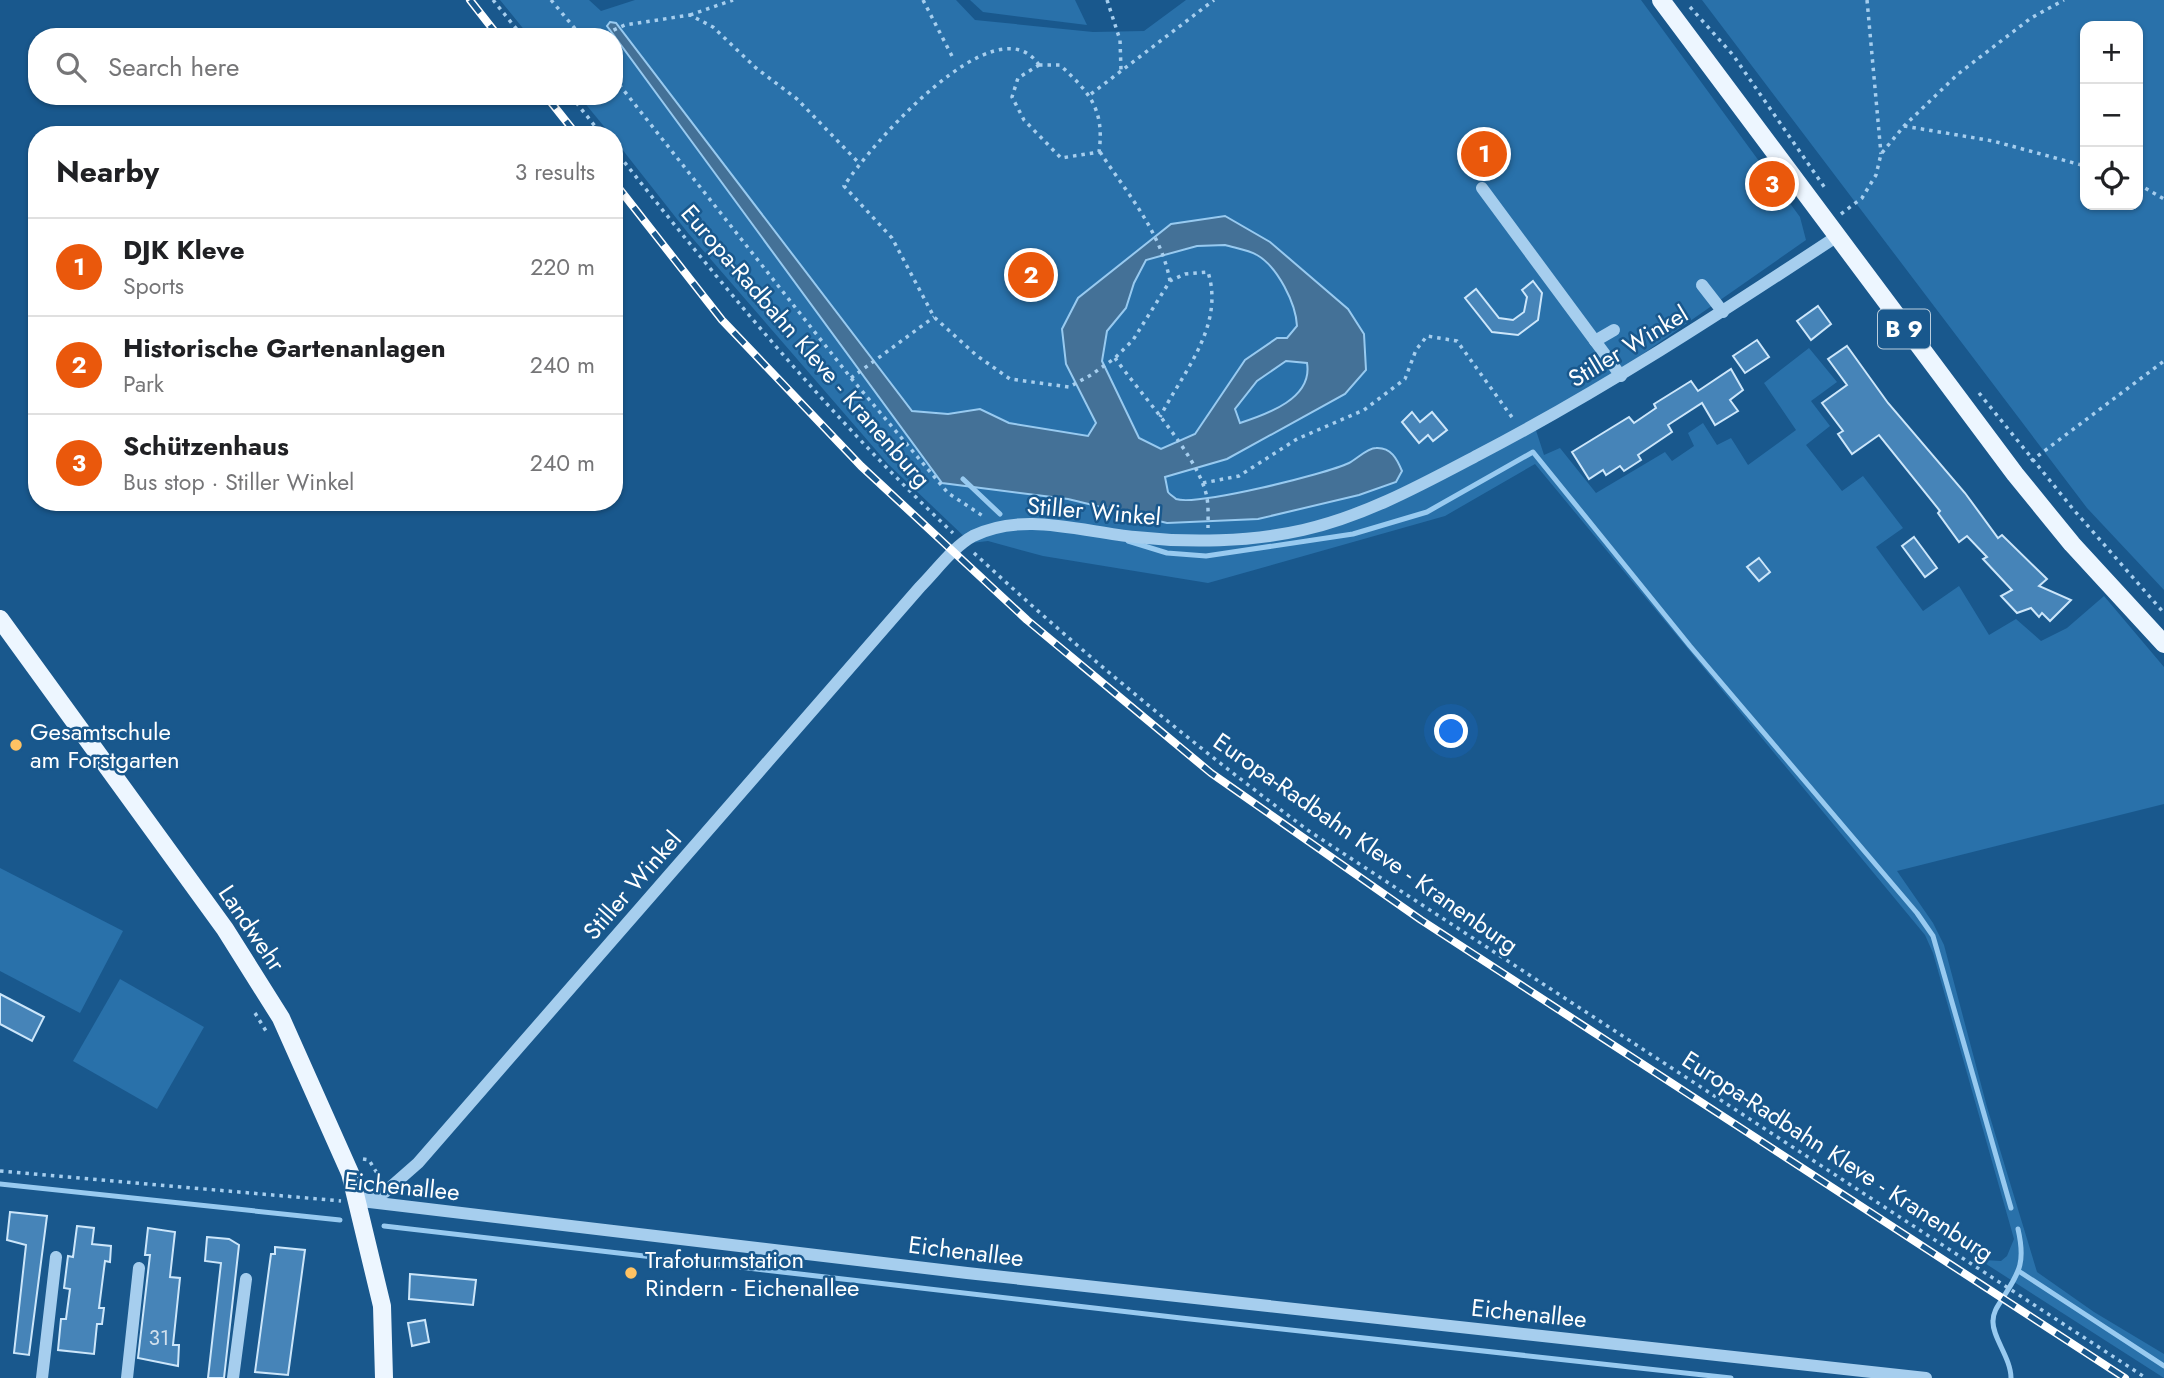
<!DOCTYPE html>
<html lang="en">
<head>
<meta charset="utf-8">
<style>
	:root { --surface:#fff; --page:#f6f6f6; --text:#202124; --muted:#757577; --line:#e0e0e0; --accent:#ea580c }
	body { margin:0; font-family:Jost,sans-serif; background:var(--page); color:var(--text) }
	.controls { position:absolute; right:21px; top:21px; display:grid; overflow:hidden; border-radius:14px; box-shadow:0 2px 5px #0004 }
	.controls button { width:63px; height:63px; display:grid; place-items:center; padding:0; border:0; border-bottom:2px solid var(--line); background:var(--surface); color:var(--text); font:35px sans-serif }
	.you { position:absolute; left:1452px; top:732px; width:24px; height:24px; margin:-18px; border:5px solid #fff; border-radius:50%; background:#1a73e8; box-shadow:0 0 0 10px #1a73e833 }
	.badge { display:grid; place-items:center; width:46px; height:46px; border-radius:50%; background:var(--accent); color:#fff; font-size:23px; font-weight:700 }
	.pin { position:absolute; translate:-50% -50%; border:4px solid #fff; box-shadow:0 2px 7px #0006 }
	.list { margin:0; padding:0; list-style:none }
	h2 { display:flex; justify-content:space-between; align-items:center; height:91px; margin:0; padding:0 28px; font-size:30px }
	h2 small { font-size:23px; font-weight:400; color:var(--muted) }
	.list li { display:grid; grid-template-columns:46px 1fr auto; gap:21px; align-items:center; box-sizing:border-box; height:98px; padding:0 28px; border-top:2px solid var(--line) }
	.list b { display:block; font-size:26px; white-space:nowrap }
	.list p { margin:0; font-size:23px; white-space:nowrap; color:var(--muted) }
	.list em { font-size:23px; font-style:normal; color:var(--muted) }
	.icon { flex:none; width:38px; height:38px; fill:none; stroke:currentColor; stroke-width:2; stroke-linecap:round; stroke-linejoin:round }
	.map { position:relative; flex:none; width:2164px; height:1378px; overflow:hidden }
	.search { position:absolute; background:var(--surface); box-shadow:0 2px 5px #0004; left:28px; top:28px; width:595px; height:77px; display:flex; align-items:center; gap:18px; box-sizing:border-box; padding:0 24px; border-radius:28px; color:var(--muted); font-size:26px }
	.panel { position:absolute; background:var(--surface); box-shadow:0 2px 5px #0004; left:28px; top:126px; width:595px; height:385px; border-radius:28px }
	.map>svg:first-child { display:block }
	.green { fill:#2971aa; fill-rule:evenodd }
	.water { fill:#447197; stroke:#98caf0; stroke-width:2; fill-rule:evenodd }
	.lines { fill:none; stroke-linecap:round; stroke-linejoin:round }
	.stream { stroke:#98caf0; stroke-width:5 }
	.building { fill:#4684b8; stroke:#cce6fa; stroke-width:2 }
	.path { stroke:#a6ceee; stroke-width:3.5; stroke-dasharray:3.5 5; stroke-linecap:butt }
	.minor { stroke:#a6ceee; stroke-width:12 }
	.major { stroke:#edf6ff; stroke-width:18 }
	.rail-casing { stroke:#fff; stroke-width:8 }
	.rail { stroke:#19588d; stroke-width:5; stroke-dasharray:16; stroke-linecap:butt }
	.poi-dot { fill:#ffc263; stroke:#19588d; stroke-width:2.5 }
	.labels { text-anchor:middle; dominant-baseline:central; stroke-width:5; stroke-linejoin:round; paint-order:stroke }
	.number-label { font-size:21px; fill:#d1e0ed }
	.shield { fill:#19588d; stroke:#bacddd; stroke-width:2 }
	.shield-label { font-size:23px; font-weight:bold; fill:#fff }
	.street-label { font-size:24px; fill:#fff; stroke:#19588d }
	.poi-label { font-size:24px; fill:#fff; stroke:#19588d; text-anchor:start }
</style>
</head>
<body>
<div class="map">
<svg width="2164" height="1378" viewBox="0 0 2164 1378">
	<rect width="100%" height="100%" fill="#19588d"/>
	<g class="green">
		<path d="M500,0h89l12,11 34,-11h321l19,20 118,12 51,-1 42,-31h455l159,217 6,23 -179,125 -94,56 11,34 16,-7 36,45 69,-41 7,9 22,-15 -6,-13 15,-10 14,22 14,-7 17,27 48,-35 -32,-47 45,-35 28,34 -26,19 19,25 -24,19 36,46 21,-15 40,52 -27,19 47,64 36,-25 30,49 27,-16 25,22 26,-13 37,-32 60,71v137l-267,67 36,52 11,22 43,162 50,165 57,40 70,42v24l-195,-125 15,7 17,1 6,-5 7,-17 -81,-286 -8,-18 -390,-471 -90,52 -237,67 -165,-27 -55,-15 -17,2 -83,-79 -200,-231 -74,-94v-4h-3l-32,-39h35v-59h-84z"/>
		<path d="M970,0h105l12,25 -104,-13z"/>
		<path d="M1702,0h462v590l-77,-82zM2085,26h53v179h-53z"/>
		<path d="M0,868l123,63 -43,82 -80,-42z"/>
		<path d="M120,979l84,48 -47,82 -84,-48z"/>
	</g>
	<path class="water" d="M610,22l6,1 296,388 36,3 32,-5 29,14 79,13 8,-13 -30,-59 -4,-35 16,-31 93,-74 54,-8 45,26 78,67 16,25 2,36 -21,24 -118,65 -62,18 3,15c0,1 7,6 8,7 21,7 150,-25 173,-36 8,-4 18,-15 27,-15 15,-1 21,11 26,23l-6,11 -37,13 -101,24 -91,4 -99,-24 -126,-16 -335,-457zM1225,245c10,3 23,5 32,10 21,12 39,49 40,71l-10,12h-10l-32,22 -50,74 -34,15 -22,-11 -37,-77 5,-30 19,-23 8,-25 12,-23 51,-14zM1286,361l21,2c6,35 -39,51 -67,60l-5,-14 22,-28z"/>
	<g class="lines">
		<g class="stream">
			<path d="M963,479l37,35"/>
			<path d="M1128,541l39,12 39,3 147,-22 74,-22 106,-60 157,194 227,267 16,23 78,272"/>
			<path d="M0,1184l340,36"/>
			<path d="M384,1226l797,92 550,60"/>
			<path d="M2020,1272l144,94"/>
			<path d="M2011,1378c0,-20 -19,-41 -18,-57 0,-8 4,-14 8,-20 18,-29 25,-37 17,-72"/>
		</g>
	</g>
	<g class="building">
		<path d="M1533,281l9,12 -4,27 -20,15 -26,-3 -27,-34 11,-9 23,29 14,2 11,-8 3,-15 -5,-7z"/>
		<path d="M1818,306l13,18 -20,16 -14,-19z"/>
		<path d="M1757,340l12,17 -24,16 -12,-17z"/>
		<path d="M1847,346l41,57 77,90 33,45 4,-3 45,44 -8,7 32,14 -21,21 -8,-8 -3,4 -8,-9 -14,5 -16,-17 11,-6 -29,-31 4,-2 -20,-21 -8,6 -21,-29 2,-2 -61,-76 -27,19 -14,-20 5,-3 -21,-28 25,-18 -19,-26z"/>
		<path d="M1731,369l12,21 -13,10 8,11 -23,14 -13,-22 -34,22 4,7 -34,23 3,5 -17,11 -4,-5 -14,9 -3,-5 -14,9 -17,-27 57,-35 5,6 22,-15 -2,-4 37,-23 7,10z"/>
		<path d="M1412,412l8,10 12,-10 15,18 -14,11 -5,-6 -9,8 -17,-21z"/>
		<path d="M1914,537l23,31 -12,9 -23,-31z"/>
		<path d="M1759,558l11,14 -11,9 -12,-14z"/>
		<path d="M0,994l44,23 -12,24 -32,-17z"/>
		<path d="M10,1212l37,4 -18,139 -15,-2 12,-108 -19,-5z"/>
		<path d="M77,1226l17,2 -2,16 19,2 -1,16 -5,-1 -6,47h5l-2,16h-5l-3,30 -36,-4 3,-31h5l4,-30 -6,-1 4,-32 5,1z"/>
		<path d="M148,1228l27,4 -5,45 10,1 -7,67h6l-1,21 -40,-8 12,-103h-5z"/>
		<path d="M207,1237l22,2 10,6 -15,133h-16l13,-115 -16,-2z"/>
		<path d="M275,1247l30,3 -17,125 -33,-3 16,-118h4z"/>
		<path d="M410,1274l66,6 -3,25 -64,-6z"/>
		<path d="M425,1320l4,22 -17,4 -4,-23z"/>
	</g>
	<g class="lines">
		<g class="path">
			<path d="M493,0l30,37"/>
			<path d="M551,0l31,37"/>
			<path d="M923,0l30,58"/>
			<path d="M1107,0l13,40 1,30"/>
			<path d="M1867,0l14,154"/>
			<path d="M1690,7l43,48 92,133"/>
			<path d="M690,15l43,-15"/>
			<path d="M598,37l27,-12 65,-10 23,12 43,41 41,31 61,63"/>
			<path d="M1039,65c-43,-65 -170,82 -195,121l48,52 42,79 42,38 34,24 59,8 22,-12 24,-17 18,-18 37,-59 15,-7 23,-2c17,54 -25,100 -48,145"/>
			<path d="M1039,65h21c29,27 45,44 39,87l-38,6 -37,-38 -12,-23 6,-19z"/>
			<path d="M614,78l237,300 97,115 35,23"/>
			<path d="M1091,94l123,-94"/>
			<path d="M571,96l31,39"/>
			<path d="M1904,126l89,15 92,25"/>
			<path d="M614,149c106,134 215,267 339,384"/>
			<path d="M1100,152c27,41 61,80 70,129"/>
			<path d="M2138,184l26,15"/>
			<path d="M1841,214l21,-16 14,-23 5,-21 23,-28 54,-52 73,-56 33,-18"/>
			<path d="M1115,358c25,35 79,94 90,132 4,11 3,26 3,38"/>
			<path d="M851,378l83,-61"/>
			<path d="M1979,393l94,116 91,104"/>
			<path d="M2031,461l133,-100"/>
			<path d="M1203,483l36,-7 58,-37 67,-29 41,-31 11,-29 11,-14 30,5 57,79"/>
			<path d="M974,553c107,99 218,191 335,278l837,547"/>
			<path d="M255,1013l11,18"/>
			<path d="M363,1159l6,1 11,18"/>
			<path d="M0,1171l341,30"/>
		</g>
		<g class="minor">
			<path d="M1482,188l139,188"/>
			<path d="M1702,285l21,27"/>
			<path d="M1595,341l19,-11"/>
			<path d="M358,1201l27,-9 33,-29 502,-576c16,-16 33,-40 53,-51 51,-25 109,-4 162,1 54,6 115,5 168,-7 62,-14 120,-46 175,-75 125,-65 241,-141 358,-218"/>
			<path d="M361,1201l606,72 959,105"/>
			<path d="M42,1378l14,-121"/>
			<path d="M127,1378l12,-110"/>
			<path d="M233,1378l13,-99"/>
		</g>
		<g class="major">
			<path d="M1661,0l354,474 57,70 92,100"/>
			<path d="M0,619l225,310 56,89 69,155 32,133 2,72"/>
		</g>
		<g class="rail-casing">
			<g id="rail">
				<path d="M470,0l29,37"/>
				<path d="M546,96l31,39"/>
				<path d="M614,182l108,138 139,146 166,154 184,153 210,147 704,458"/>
			</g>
		</g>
		<use href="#rail" class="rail"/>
	</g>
	<g class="poi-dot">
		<circle cx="16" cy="745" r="7"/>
		<circle cx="631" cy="1273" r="7"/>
	</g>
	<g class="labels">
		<g class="number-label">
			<text x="159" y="1338">31</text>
		</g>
		<rect class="shield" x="1878" y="309.5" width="52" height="39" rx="5"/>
		<g class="shield-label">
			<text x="1904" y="329">B 9</text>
		</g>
		<g class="street-label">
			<text transform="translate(806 346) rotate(49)">Europa-Radbahn Kleve - Kranenburg</text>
			<text transform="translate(1628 346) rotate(-31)">Stiller Winkel</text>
			<text transform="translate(1094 511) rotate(5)">Stiller Winkel</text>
			<text transform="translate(1366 843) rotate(35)">Europa-Radbahn Kleve - Kranenburg</text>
			<text transform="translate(632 885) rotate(-49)">Stiller Winkel</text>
			<text transform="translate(252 928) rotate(56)">Landwehr</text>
			<text transform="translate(1838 1156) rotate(33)">Europa-Radbahn Kleve - Kranenburg</text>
			<text transform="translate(402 1186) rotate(6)">Eichenallee</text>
			<text transform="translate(966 1251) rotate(7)">Eichenallee</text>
			<text transform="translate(1529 1313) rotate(6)">Eichenallee</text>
		</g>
		<g class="poi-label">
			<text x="30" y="731">Gesamtschule<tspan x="30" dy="28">am Forstgarten</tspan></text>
			<text x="645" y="1259">Trafoturmstation<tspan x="645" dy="28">Rindern - Eichenallee</tspan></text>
		</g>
	</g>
</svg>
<div class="controls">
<button>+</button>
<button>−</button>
<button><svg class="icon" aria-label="locate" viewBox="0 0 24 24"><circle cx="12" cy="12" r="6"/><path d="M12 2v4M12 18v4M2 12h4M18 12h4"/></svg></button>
</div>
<div class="you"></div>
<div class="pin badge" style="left:1484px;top:154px">1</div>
<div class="pin badge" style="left:1031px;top:275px">2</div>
<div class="pin badge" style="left:1772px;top:184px">3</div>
<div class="search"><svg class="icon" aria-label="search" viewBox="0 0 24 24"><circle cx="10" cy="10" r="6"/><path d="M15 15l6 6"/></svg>Search here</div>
<section class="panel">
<h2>Nearby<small>3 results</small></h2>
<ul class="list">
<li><span class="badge">1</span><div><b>DJK Kleve</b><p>Sports</p></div><em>220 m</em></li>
<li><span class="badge">2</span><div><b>Historische Gartenanlagen</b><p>Park</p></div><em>240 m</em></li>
<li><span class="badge">3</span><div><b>Schützenhaus</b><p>Bus stop · Stiller Winkel</p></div><em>240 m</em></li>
</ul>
</section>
</div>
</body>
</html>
